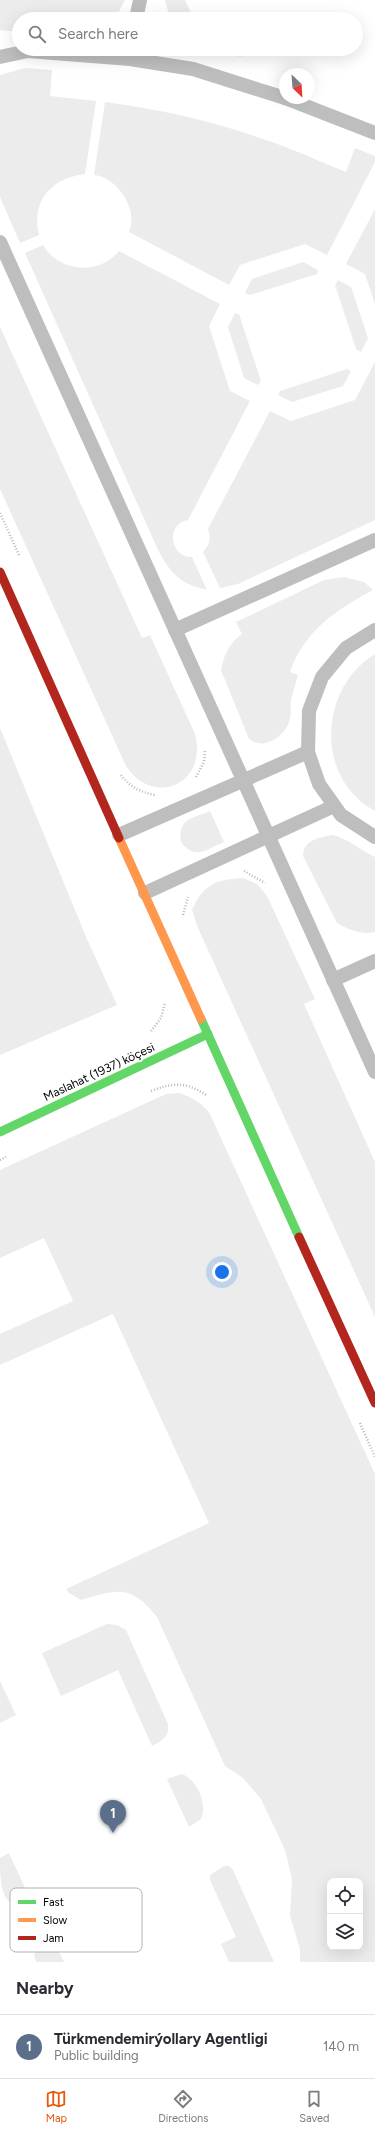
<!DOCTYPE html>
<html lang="en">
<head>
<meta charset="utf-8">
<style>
	:root { --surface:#fff; --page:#f7f7f7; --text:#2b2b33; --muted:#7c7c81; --line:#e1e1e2; --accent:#ea580c }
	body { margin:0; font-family:Figtree,sans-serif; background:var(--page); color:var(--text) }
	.controls { position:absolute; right:12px; bottom:12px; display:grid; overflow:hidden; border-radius:8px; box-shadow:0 4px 16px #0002 }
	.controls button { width:36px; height:36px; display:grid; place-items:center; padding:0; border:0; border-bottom:1px solid var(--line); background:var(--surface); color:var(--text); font:20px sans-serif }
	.compass { position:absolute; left:279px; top:68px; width:36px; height:36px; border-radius:50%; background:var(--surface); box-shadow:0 4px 16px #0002; rotate:155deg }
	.you { position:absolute; left:222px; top:1272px; width:14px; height:14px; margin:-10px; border:3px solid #fff; border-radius:50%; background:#1a73e8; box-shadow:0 0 0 6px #1a73e833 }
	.badge { display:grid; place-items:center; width:26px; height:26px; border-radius:50%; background:var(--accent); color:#fff; font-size:13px; font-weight:700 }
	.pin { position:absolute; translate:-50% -33px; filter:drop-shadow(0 1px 2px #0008) }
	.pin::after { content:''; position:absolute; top:21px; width:14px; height:12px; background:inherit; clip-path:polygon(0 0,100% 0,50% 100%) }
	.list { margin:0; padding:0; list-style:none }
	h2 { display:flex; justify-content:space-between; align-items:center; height:52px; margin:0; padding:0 16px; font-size:17px }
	h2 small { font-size:13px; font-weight:400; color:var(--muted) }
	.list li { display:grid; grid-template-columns:26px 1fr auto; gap:12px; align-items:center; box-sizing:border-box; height:64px; padding:0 16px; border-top:1px solid var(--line) }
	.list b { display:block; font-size:15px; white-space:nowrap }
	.list p { margin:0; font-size:13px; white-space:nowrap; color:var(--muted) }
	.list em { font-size:13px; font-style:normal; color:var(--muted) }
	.icon { flex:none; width:22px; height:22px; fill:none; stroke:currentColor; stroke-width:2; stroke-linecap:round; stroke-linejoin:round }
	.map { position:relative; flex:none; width:375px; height:1962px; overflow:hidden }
	.search { position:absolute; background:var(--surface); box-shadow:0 4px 16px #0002; left:12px; right:12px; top:12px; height:44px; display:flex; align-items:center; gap:10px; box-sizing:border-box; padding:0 14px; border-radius:22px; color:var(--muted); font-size:15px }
	.sheet { height:116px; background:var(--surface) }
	nav { display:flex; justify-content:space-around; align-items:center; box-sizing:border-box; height:56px; border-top:1px solid var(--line); background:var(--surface); font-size:11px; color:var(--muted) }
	nav a { display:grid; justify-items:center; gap:2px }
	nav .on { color:var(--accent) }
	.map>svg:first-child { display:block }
	.green { fill:#ececec; fill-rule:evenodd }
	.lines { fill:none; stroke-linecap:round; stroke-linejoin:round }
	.path { stroke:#b9b9b9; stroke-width:2.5; stroke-dasharray:1 2; stroke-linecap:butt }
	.lane { stroke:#bebebe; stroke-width:14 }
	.fast { stroke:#63d668; stroke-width:9 }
	.slow { stroke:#ff974d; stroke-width:9 }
	.jam { stroke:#b3261e; stroke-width:9 }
	.labels { text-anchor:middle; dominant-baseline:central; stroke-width:4; stroke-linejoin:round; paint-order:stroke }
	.street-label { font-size:12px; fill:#000; stroke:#fff }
	.key { fill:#fff; stroke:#b2b2b2; stroke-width:1 }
	.key-label { font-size:11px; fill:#000 }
</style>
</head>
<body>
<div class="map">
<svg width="375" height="1962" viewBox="0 0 375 1962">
	<rect width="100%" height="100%" fill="#fff"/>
	<g class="green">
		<path d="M0,0h125l-10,19h-96v13l-19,-2z"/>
		<path d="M165,0h20l9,19h-24z"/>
		<path d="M208,49h35l-2,8z"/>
		<path d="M25,68l27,2 -2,26 46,5 -11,73c-34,4 -54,27 -46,61l-19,8 -20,-46v-122z"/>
		<path d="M105,102c54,7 107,19 158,37 28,9 55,22 83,33l9,-24 20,8v6l-48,93 -22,-11 -65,21 -11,20 -100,-53c10,-22 -12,-55 -35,-57z"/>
		<path d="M375,209v95l-10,-30 -19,-10z"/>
		<path d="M43,245c16,27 56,31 76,6l101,53 -11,22 21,65 20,10 -62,119c-23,4 -18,37 4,37l15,33c-26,-6 -35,-15 -48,-38l-134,-299z"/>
		<path d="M303,262l15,8 -1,4 -67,21 -5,-2 7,-14z"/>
		<path d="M338,280l13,7 17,51 -7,14 -5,-3 -21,-64z"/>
		<path d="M235,313l4,1 22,67 -3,4 -14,-7 -16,-51z"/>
		<path d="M0,327l142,311 8,-3 45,99c13,50 -41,74 -69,32l-126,-277z"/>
		<path d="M375,362v158l-137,64 -18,4 -17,-36c7,-7 8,-14 5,-23l62,-118 21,10 64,-21z"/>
		<path d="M347,369l4,2 -8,15 -51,16 -14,-7 2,-4z"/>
		<path d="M344,577l20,5 9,8c-37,20 -68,40 -83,82l8,3c-2,8 -5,16 -7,25 -1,7 1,15 -2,22 -5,15 -26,29 -40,17l-28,-69c3,-15 8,-27 21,-36l-6,-12 88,-42z"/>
		<path d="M375,654v157c-61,-33 -56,-123 0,-157z"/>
		<path d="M0,728l87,211 30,66 -117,50z"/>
		<path d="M210,811l14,31c-17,7 -29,19 -43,0 -4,-23 12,-24 29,-31z"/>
		<path d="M333,835c16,4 27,15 42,22v75c-13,3 -26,-2 -38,-9l-34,-67c0,-16 17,-19 30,-21z"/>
		<path d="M243,878l14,6 10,12 48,103 -11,5 71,158v155l-177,-389 -6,-18c11,-25 24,-31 51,-32z"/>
		<path d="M179,1093c13,4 21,9 30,19l166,362v488h-75v-13l-10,-33 2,-37 -7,-29 -24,-51 -18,-21 -18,-12 -68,-149c-26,-33 -40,-28 -76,-17l-12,-7 -3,-4 143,-66 -96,-209 -113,51v-31l73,-33 -29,-63 -44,20v-88l166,-76zM330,1881h30v66h-30z"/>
		<path d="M107,1624l10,1 9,5 42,94c2,12 -6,17 -16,22l-34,-76 -57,26 -19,-43z"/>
		<path d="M0,1681l16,34 -16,8z"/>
		<path d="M182,1774c15,6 26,30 19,45l-12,8 -22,-48z"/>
		<path d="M9,1853l22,48c-31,16 -31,-22 -31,-43z"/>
		<path d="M224,1866h5l4,4 41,92h-45l-8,-18 15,-7 -26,-57v-5z"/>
		<path d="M49,1944h4l4,4 7,14h-28l-2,-8 4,-4z"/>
	</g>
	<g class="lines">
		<g class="path">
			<path d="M0,513l19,42"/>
			<path d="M121,775c9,12 19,17 34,20"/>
			<path d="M196,777l8,-15 1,-11"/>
			<path d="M244,871l21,12"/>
			<path d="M183,915l5,-18"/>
			<path d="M151,1031l10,-13 4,-15"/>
			<path d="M151,1091c21,-8 35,-10 55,4"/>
			<path d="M0,1160l6,-3"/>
			<path d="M360,1423l15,34"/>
		</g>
		<g class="lane">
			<path d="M136,19l4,-19"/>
			<path d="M0,57l28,-6 102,8 63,10 92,29"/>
			<path d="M285,98l90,35"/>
			<path d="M0,242l375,830"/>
			<path d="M175,630l200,-90"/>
			<path d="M375,630l-29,18 -24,29 -13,34 -1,41 11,32 22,31 34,22"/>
			<path d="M119,835l189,-83"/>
			<path d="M145,893l189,-87"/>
			<path d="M333,980l42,-19"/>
		</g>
		<g class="fast">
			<path d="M201,1019l98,218"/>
			<path d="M0,1132l208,-98"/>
		</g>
		<path class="slow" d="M119,838l82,181"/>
		<g class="jam">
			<path d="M0,572l119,266"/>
			<path d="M299,1237l76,166"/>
		</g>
	</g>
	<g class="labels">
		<g class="street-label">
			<text transform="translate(99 1072) rotate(-25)">Maslahat (1937) köçesi</text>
		</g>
	</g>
	<rect x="10" y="1888" width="132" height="64" rx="6" class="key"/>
	<rect x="18" y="1900" width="18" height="4" fill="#63d668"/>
	<rect x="18" y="1918" width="18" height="4" fill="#ff974d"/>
	<rect x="18" y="1936" width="18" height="4" fill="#b3261e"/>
	<g class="key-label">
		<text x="43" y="1906">Fast</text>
		<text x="43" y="1924">Slow</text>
		<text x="43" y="1942">Jam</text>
	</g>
</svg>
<div class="controls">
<button><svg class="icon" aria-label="locate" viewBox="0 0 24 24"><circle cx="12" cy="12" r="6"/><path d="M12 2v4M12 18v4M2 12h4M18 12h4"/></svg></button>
<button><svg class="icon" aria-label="layers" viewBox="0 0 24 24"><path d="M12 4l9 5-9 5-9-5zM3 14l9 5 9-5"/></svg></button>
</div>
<svg class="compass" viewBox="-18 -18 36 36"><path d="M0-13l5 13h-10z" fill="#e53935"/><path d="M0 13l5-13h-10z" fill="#7c7c81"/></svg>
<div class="you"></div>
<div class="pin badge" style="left:113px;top:1833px;background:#5c6f8a">1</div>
<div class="search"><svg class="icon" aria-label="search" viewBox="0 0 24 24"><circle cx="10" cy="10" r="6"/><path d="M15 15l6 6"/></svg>Search here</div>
</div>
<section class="sheet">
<h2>Nearby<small></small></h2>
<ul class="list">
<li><span class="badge" style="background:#5c6f8a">1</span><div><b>Türkmendemirýollary Agentligi</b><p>Public building</p></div><em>140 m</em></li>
</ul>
</section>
<nav>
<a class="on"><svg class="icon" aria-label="map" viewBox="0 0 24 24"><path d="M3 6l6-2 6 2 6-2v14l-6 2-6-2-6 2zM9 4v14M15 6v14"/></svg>Map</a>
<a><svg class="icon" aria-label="directions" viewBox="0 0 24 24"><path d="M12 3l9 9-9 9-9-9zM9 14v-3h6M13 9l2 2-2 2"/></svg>Directions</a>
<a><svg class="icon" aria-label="saved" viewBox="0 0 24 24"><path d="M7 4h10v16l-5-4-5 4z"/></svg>Saved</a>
</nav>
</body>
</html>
